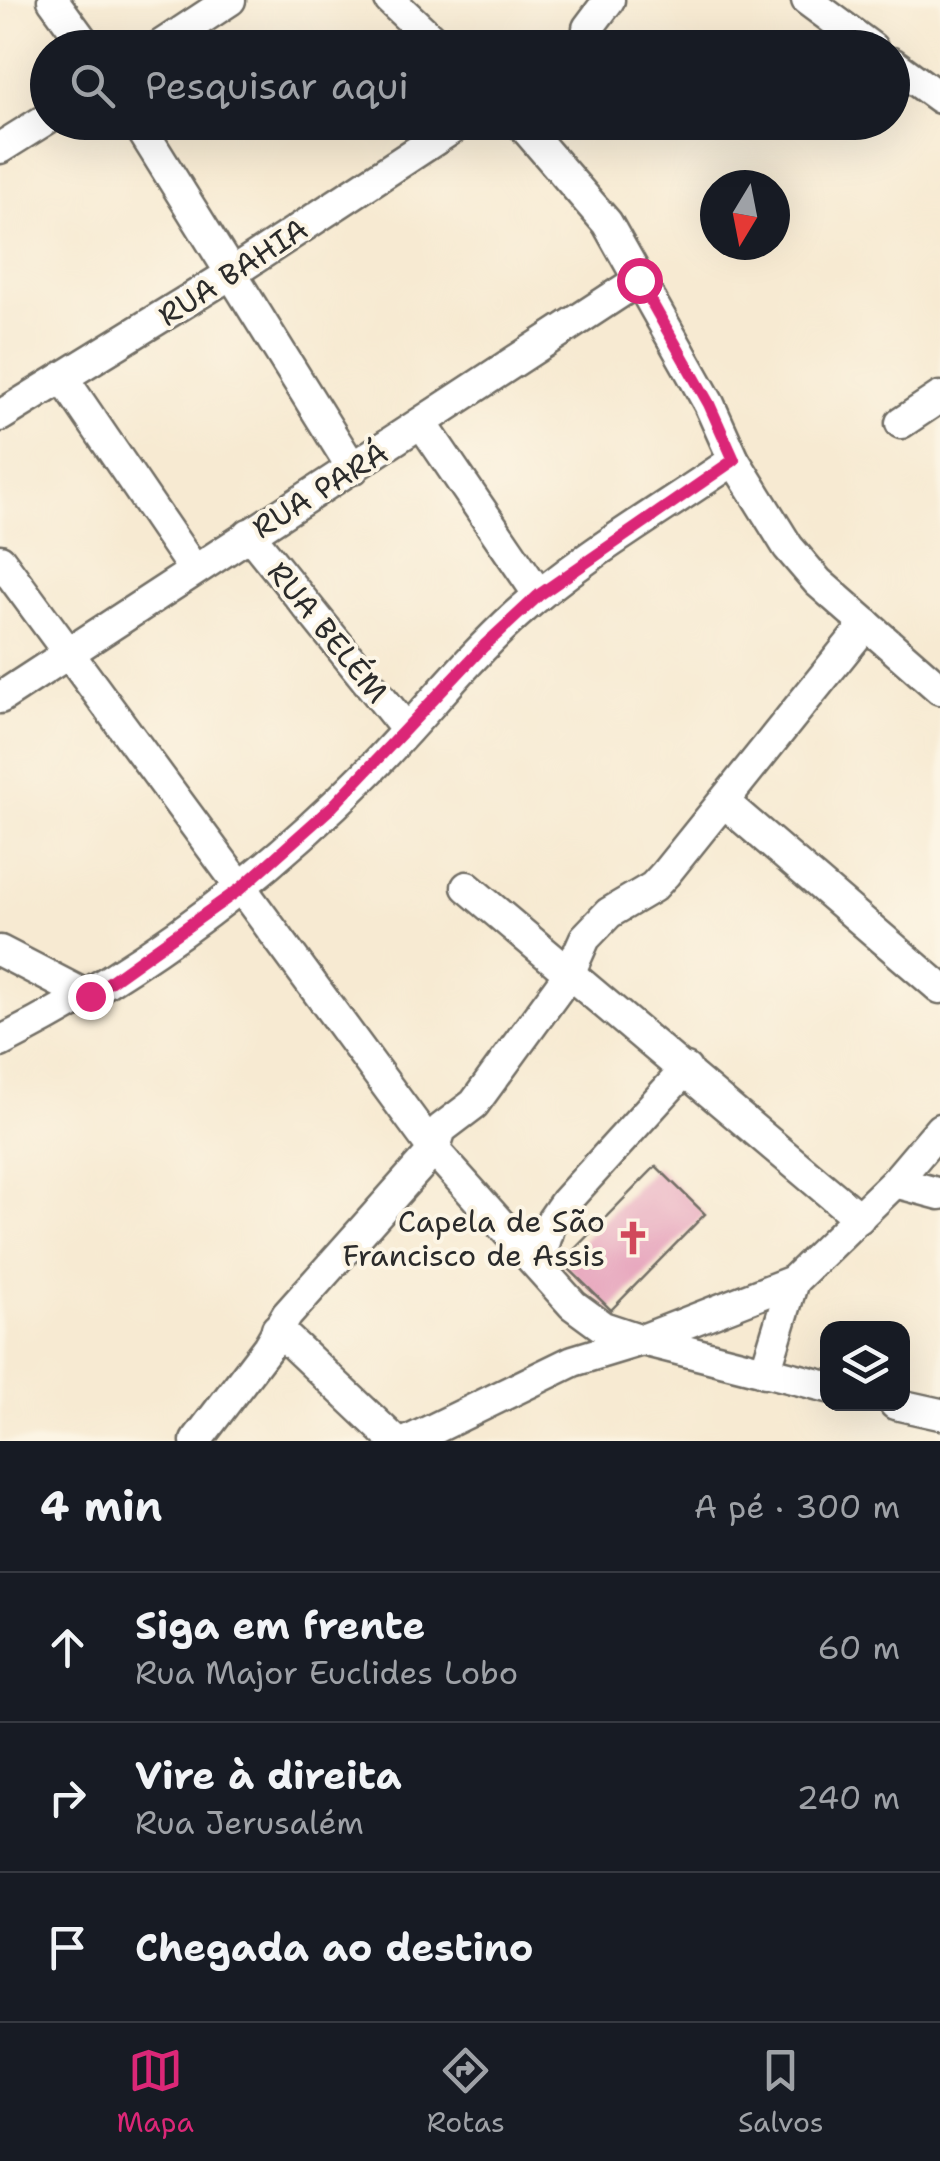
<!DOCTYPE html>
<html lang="pt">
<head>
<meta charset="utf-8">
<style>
	:root { --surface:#171b24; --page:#242831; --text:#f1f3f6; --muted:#9ea1a6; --line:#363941; --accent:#db2777 }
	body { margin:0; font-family:"Shantell Sans",sans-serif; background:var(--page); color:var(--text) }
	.controls { position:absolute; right:30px; bottom:30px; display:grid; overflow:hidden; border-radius:20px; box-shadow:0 10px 40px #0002 }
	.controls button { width:90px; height:90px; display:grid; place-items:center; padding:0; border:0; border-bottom:2px solid var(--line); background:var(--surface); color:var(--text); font:50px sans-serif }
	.compass { position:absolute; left:700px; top:170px; width:90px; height:90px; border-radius:50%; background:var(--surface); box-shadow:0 10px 40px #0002; rotate:190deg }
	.stop { position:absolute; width:30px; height:30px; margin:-22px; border:8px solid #db2777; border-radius:50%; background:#fff }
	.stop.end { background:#db2777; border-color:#fff; box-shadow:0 2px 10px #0008 }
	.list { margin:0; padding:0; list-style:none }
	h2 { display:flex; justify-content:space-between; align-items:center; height:130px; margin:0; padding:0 40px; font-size:42px }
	h2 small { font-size:32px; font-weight:400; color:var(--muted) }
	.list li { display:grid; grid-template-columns:65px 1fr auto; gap:30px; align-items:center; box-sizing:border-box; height:150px; padding:0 40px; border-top:2px solid var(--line) }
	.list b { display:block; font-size:38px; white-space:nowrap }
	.list p { margin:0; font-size:32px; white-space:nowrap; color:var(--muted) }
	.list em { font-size:32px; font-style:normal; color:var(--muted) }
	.icon { flex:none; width:55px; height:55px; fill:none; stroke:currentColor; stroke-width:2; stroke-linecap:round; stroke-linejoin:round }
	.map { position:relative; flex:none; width:940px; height:1441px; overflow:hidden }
	.search { position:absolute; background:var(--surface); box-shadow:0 10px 40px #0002; left:30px; right:30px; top:30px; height:110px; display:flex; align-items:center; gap:25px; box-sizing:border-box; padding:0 35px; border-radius:55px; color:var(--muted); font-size:38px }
	.sheet { height:580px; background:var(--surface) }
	nav { display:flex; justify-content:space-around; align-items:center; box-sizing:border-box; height:140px; border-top:2px solid var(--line); background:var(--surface); font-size:28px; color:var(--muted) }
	nav a { display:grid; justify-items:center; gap:5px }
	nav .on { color:var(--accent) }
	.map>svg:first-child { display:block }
	.building { fill:#e6a3bc }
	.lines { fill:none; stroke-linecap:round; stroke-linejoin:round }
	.minor-casing { stroke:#726e65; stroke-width:35 }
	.minor { stroke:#fff; stroke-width:30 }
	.route { stroke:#db2777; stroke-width:12 }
	.labels { text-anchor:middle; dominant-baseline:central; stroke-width:8; stroke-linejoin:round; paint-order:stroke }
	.street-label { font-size:30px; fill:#2b2b2b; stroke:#fcf5e5 }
	.poi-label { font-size:30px; fill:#2b2b2b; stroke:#fcf5e5; text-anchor:end }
</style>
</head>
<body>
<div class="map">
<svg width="940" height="1441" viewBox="0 0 940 1441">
	<rect width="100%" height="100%" fill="#fcf5e5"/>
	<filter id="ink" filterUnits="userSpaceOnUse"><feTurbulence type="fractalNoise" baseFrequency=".01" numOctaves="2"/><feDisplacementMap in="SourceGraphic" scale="20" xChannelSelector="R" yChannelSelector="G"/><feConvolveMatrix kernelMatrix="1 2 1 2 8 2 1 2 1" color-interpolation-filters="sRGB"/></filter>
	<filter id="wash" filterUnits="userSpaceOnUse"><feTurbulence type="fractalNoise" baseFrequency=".0048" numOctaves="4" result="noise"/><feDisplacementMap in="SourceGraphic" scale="40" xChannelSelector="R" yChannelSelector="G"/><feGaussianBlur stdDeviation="2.25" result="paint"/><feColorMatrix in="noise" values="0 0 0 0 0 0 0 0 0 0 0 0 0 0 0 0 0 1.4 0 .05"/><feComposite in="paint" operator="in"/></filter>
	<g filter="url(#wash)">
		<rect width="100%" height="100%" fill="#f7ead2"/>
		<g id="blocks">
			<path class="building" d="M656,1166l49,48 -94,96 -49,-48z"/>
		</g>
	</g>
	<g filter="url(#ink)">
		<use href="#blocks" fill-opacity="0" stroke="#726e65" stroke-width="2.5"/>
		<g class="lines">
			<g class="minor-casing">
				<g id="minor">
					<path d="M53,0l35,48"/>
					<path d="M390,0l51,48"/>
					<path d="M807,0l65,48"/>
					<path d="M588,28l21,-28"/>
					<path d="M157,48l73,-48"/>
					<path d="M892,63l48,35"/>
					<path d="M137,122l216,347"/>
					<path d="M520,122l87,101 102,181 25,56 54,87 30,35 122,107"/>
					<path d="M0,148l48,-30"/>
					<path d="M63,378l131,192"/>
					<path d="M0,416l229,-141 233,-153"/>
					<path d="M901,423l39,-26"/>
					<path d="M423,425l116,170"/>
					<path d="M249,534l158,196"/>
					<path d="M0,560l434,590 139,155 30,22 39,13 186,47"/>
					<path d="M0,698l639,-418"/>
					<path d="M725,803l215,185"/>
					<path d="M467,887l392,331"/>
					<path d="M0,951l89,46"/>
					<path d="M0,1042c137,-69 258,-159 366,-268 52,-52 97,-111 151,-160 66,-59 145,-104 217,-154"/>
					<path d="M895,1182l45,12"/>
					<path d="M538,1264l13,-42 14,-20 121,-133"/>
					<path d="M277,1329l118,112"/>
					<path d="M765,1372l28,-91"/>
					<path d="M895,1404l45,10"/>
					<path d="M196,1441l72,-94 19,-32 147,-165 7,-21 33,-25 95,-130 16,-36 24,-25 44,-26 12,-13 201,-250"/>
					<path d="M409,1441l164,-80 69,-21 151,-59 102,-99 45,-53"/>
				</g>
			</g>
			<use href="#minor" class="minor"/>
		</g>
	</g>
	<g class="lines" filter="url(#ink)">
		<path class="route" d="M90,996l150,-107 93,-83 151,-160 55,-51 195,-135 -25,-56 -70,-124"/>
	</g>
	<defs>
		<g id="church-bare" transform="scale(2.7)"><path d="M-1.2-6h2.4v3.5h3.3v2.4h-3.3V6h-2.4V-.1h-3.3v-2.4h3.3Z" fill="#d1495b" stroke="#fcf5e5" stroke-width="2.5" paint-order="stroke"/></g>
	</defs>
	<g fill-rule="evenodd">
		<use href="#church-bare" x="633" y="1238"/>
	</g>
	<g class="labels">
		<g class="street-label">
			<text transform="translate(233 272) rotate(-33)">RUA BAHIA</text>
			<text transform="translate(320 490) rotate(-32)">RUA PARÁ</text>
			<text transform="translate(328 632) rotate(51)">RUA BELÉM</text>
		</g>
		<g class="poi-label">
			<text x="605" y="1221">Capela de São<tspan x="605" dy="34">Francisco de Assis</tspan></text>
		</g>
	</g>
</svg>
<div class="controls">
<button><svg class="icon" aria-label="layers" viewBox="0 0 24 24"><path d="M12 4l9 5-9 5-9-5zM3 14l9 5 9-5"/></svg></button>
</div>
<svg class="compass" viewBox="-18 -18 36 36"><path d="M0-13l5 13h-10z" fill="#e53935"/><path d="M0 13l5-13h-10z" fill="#9ea1a6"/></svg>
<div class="stop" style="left:639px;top:280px"></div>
<div class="stop end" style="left:90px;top:996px"></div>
<div class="search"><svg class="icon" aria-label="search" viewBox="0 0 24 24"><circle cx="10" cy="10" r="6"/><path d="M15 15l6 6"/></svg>Pesquisar aqui</div>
</div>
<section class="sheet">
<h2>4 min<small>A pé · 300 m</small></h2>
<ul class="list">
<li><svg class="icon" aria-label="ahead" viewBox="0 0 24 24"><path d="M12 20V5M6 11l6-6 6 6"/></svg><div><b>Siga em frente</b><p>Rua Major Euclides Lobo</p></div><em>60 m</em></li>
<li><svg class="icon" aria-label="right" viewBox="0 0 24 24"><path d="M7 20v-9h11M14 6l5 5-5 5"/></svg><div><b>Vire à direita</b><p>Rua Jerusalém</p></div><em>240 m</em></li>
<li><svg class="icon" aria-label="arrive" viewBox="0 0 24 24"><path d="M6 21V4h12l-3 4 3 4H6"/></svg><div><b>Chegada ao destino</b></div></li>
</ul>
</section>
<nav>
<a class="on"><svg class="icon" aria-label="map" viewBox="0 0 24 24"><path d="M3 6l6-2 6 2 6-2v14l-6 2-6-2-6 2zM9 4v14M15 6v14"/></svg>Mapa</a>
<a><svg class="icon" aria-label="directions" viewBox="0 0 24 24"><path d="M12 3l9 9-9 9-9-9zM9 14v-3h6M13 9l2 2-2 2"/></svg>Rotas</a>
<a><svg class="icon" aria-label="saved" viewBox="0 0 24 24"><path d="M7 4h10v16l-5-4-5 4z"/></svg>Salvos</a>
</nav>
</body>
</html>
